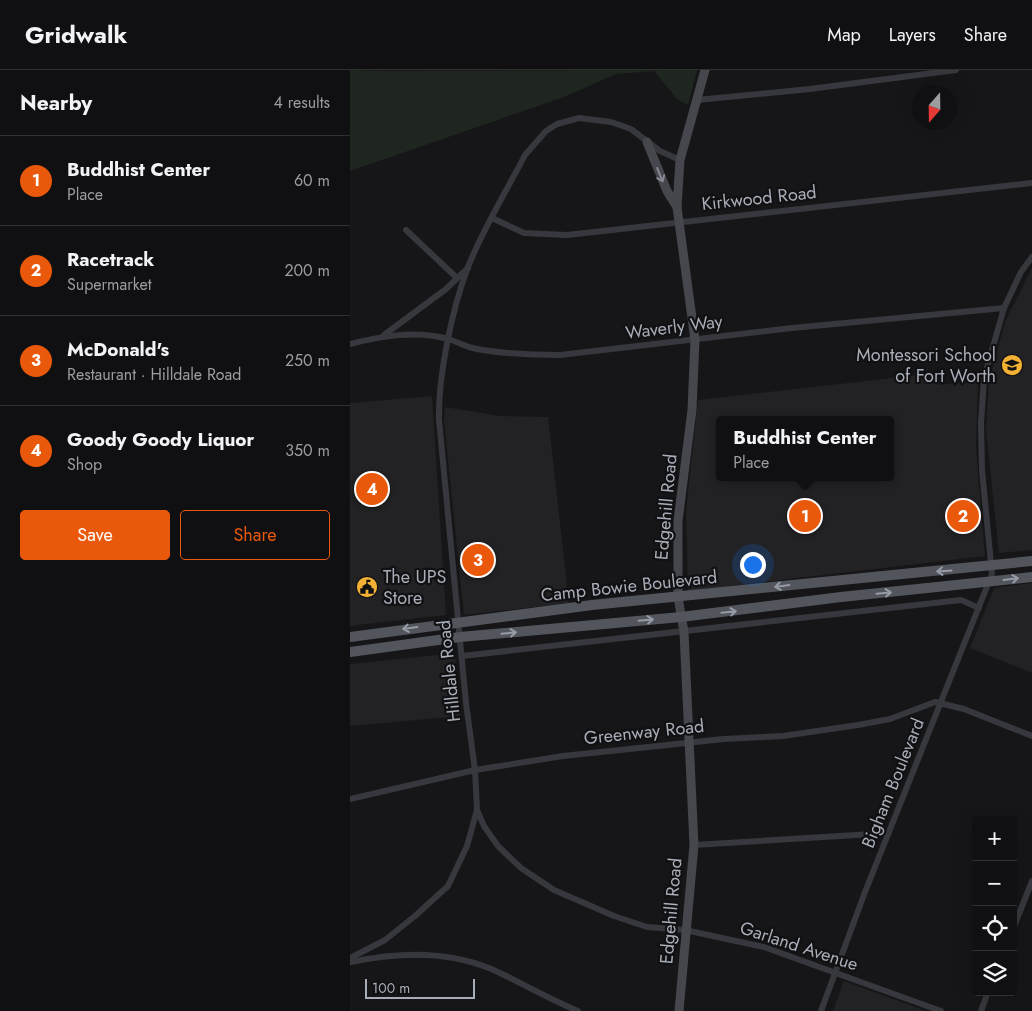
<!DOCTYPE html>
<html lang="en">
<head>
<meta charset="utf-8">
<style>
	:root { --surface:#101012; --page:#1e1e20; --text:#f1f3f6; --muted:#9c9d9f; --line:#303032; --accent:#ea580c }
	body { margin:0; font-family:Jost,sans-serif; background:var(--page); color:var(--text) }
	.controls { position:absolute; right:15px; bottom:15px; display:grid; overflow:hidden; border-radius:5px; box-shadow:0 5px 20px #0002 }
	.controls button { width:45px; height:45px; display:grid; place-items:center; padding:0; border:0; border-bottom:1px solid var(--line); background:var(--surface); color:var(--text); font:25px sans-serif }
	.compass { position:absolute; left:562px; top:15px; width:45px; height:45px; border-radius:50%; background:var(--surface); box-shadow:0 5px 20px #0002; rotate:200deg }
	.scale { position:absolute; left:15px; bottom:12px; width:110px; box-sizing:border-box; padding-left:5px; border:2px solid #a8adb8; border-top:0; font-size:14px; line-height:18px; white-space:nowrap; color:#a8adb8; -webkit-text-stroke:4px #111113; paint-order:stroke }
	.you { position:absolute; left:402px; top:494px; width:18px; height:18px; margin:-12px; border:4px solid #fff; border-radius:50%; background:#1a73e8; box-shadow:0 0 0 8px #1a73e833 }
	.badge { display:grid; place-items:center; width:32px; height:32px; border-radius:50%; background:var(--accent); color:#fff; font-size:16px; font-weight:700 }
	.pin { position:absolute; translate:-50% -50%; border:2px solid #fff; box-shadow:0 1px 5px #0006 }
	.popup { position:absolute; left:366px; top:346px; width:178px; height:65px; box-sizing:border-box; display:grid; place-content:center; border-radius:5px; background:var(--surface); filter:drop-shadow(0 1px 4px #0005); font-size:16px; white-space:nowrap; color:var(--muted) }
	.popup b { font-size:19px; color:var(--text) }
	.popup::after { content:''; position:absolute; left:50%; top:100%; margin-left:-10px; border:10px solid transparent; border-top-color:var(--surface) }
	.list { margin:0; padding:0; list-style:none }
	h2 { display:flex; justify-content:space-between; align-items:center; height:65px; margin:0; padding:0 20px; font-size:21px }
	h2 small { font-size:16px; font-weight:400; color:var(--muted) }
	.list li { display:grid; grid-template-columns:32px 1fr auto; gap:15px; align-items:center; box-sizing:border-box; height:90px; padding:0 20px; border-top:1px solid var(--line) }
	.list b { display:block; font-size:19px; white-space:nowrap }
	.list p { margin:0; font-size:16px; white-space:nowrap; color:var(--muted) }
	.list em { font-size:16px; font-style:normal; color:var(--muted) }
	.actions { display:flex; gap:10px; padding:15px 20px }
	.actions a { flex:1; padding:11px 0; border:1px solid var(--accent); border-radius:5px; text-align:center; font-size:18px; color:var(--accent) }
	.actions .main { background:var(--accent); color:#fff }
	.icon { flex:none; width:28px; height:28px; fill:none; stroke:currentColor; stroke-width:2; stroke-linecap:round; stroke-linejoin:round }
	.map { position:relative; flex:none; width:682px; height:941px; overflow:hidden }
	header { display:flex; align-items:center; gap:30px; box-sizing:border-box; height:70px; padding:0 25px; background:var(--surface); border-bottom:1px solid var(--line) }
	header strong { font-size:24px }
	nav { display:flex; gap:28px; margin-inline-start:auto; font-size:18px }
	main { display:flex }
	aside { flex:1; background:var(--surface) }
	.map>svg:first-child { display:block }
	.built { fill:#222225; fill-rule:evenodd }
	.green { fill:#1e261f }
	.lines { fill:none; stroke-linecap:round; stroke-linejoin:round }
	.street { stroke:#37383d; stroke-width:6 }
	.secondary { stroke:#45474d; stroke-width:9 }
	.primary { stroke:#53555c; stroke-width:10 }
	.oneway { stroke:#858993 }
	.oneway2 { stroke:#979ba6 }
	.labels { text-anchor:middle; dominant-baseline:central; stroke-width:4.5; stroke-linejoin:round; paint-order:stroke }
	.street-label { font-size:18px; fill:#a8adb8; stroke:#111113 }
	.poi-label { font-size:18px; fill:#a8adb8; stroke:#111113; text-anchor:end }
</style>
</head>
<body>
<header>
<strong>Gridwalk</strong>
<nav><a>Map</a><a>Layers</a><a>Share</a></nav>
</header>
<main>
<aside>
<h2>Nearby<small>4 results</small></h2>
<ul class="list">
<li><span class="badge">1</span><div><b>Buddhist Center</b><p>Place</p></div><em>60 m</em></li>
<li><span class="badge">2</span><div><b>Racetrack</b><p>Supermarket</p></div><em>200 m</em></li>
<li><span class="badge">3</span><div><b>McDonald's</b><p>Restaurant · Hilldale Road</p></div><em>250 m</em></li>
<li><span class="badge">4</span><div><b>Goody Goody Liquor</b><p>Shop</p></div><em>350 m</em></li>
</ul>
<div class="actions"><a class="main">Save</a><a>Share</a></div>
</aside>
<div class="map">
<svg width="682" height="941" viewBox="0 0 682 941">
	<rect width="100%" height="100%" fill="#161618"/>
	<g class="built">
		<path d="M682,198v282l-33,3 -13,-123 3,-50 16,-58z"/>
		<path d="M587,303l2,12 39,-4 -2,67 9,108 -297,35 -2,-80 12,-111zM370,350h170v57h-170z"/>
		<path d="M82,326l14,219 -96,11v-223z"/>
		<path d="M95,337l55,9 48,1 21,186 -105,12 -20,-195z"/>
		<path d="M682,513v90l-62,-25 24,-60z"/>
		<path d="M105,583l5,63 -110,10v-62z"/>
		<path d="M494,911l82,30h-93z"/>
	</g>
	<path class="green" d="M0,0l41,1 306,-1 -9,35 -11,-6 -23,-28 -38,3 -52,23 -214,74z"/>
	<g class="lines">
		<g class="street">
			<path d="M347,30l113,-11 146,-19"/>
			<path d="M142,148l32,15 43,2 465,-52"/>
			<path d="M56,160l51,48"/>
			<path d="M34,265l62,-46 22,-21"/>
			<path d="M0,274c32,-8 65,-14 98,-5 10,3 19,9 29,10 27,5 55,6 83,6l232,-27 212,-20"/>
			<path d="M112,586l499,-56 18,8"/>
			<path d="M0,729l125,-29 88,-14 161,-17 59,-3 75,-11 32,-6 45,-17 29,7 68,27"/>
			<path d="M127,740l7,16 14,20 23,22 33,22 60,26 33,11 38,3 79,17 177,64"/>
			<path d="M344,775l195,-12"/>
			<path d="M663,859l19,-48"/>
			<path d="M0,888l35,-18 30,-24 33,-30 19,-40 10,-36 -2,-40 -9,-67 -27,-283c-1,-44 13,-111 29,-153 15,-38 38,-75 57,-112l21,-24 11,-7 22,-6 32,4 20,7 29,22 20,9"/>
			<path d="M1,892c50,-10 100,-12 147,10 27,13 53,28 80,39"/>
			<path d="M471,941l44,-119 127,-318 -10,-104 -1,-47 3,-45 20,-70 17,-36 11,-15"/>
			<path d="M631,941l7,-19"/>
		</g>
		<g class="secondary">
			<path d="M297,72l20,49 10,16"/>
			<path d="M329,941l15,-166 -10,-213 -6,-35v-76l14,-111 3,-70 -18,-133 3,-47 25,-90"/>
		</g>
		<g class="primary">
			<path d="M0,567l242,-32 440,-44"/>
			<path d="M0,582l110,-15 221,-20 160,-20 191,-20"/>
		</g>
	</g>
	<defs><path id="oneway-shaft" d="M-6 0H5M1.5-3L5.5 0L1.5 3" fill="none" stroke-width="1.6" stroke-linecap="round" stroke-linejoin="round" transform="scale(1.25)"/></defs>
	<use class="oneway" href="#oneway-shaft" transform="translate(310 105) rotate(68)"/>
	<g class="oneway2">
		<use href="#oneway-shaft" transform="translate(594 501) rotate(176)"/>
		<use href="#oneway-shaft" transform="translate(661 509) rotate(-7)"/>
		<use href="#oneway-shaft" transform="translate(432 516) rotate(172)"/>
		<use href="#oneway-shaft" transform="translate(534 523) rotate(-5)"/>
		<use href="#oneway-shaft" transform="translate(379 542) rotate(-6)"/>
		<use href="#oneway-shaft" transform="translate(296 550) rotate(-5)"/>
		<use href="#oneway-shaft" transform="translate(60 558) rotate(172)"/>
		<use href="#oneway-shaft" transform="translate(159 563) rotate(-5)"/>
	</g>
	<defs>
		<g id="school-disc" transform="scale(1.125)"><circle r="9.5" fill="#f2b134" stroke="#111113"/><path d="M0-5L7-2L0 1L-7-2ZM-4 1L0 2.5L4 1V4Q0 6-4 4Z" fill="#111"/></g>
		<g id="civic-disc" transform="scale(1.125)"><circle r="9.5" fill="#f2b134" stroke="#111113"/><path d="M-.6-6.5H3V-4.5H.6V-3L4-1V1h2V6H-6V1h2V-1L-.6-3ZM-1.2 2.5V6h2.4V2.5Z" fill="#111"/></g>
	</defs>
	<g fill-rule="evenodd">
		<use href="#school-disc" x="662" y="295"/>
		<use href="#civic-disc" x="17" y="517"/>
	</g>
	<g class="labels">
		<g class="street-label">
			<text transform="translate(409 128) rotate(-6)">Kirkwood Road</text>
			<text transform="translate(324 257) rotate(-7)">Waverly Way</text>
			<text transform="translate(316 437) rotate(-85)">Edgehill Road</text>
			<text transform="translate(279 516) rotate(-6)">Camp Bowie Boulevard</text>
			<text transform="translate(99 601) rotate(-96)">Hilldale Road</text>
			<text transform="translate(294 662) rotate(-6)">Greenway Road</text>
			<text transform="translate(543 713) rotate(-68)">Bigham Boulevard</text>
			<text transform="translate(321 841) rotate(-85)">Edgehill Road</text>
			<text transform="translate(449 876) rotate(18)">Garland Avenue</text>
		</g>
		<g class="poi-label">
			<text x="646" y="285">Montessori School<tspan x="646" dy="21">of Fort Worth</tspan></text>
			<text x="33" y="507" text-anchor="start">The UPS<tspan x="33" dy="21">Store</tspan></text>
		</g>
	</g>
</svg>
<div class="controls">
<button>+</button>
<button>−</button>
<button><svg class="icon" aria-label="locate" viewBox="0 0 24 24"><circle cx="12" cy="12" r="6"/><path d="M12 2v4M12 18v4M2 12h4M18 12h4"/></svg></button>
<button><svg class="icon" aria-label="layers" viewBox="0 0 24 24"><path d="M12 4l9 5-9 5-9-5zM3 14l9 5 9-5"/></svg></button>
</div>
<svg class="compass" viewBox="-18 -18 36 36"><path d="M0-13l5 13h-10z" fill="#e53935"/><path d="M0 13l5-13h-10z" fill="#9c9d9f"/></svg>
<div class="scale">100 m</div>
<div class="you"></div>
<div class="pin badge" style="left:455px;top:446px">1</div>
<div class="popup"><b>Buddhist Center</b>Place</div>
<div class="pin badge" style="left:613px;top:446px">2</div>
<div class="pin badge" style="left:128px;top:490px">3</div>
<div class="pin badge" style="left:22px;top:419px">4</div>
</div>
</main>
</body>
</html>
